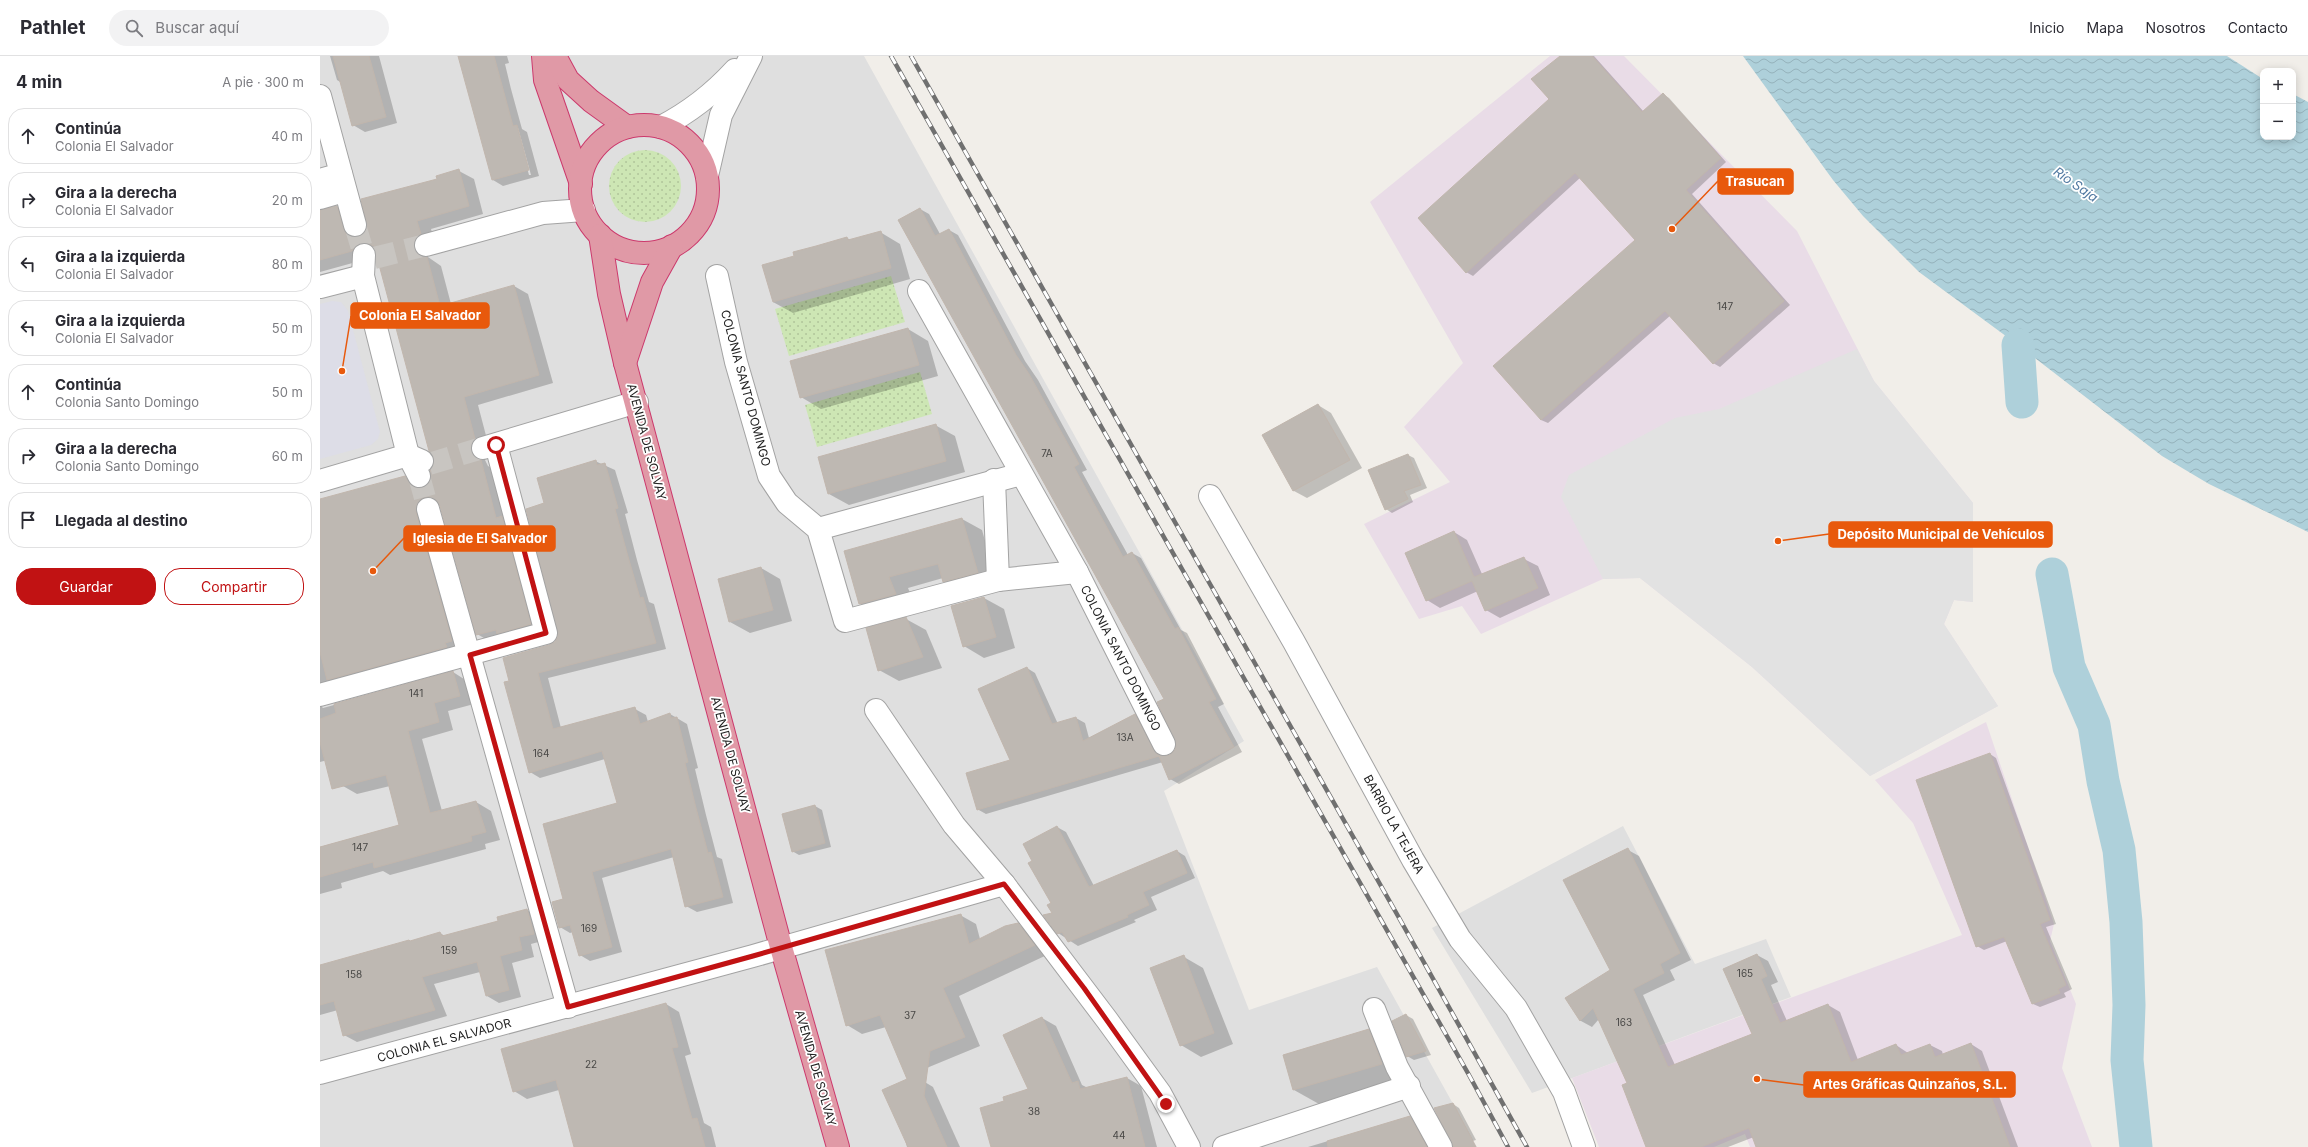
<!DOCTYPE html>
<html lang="es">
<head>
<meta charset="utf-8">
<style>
	:root { --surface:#fff; --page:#f2f2f3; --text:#2b2b33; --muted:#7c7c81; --line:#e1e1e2; --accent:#c11213 }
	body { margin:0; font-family:Inter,sans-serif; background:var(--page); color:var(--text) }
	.controls { position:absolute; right:12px; top:12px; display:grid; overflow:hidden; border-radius:8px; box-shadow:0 2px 10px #0003 }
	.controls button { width:36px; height:36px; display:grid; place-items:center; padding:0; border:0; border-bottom:1px solid var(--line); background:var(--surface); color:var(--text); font:20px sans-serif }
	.stop { position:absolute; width:12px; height:12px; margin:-9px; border:3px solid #c11213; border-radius:50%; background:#fff }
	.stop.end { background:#c11213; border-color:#fff; box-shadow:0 1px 4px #0008 }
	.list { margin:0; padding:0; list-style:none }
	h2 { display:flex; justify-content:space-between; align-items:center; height:52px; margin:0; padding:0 16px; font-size:17px }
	h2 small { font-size:13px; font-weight:400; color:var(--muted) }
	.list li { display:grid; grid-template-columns:26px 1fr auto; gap:12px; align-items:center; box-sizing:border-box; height:56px; margin:0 8px 8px; padding:0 8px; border:1px solid var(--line); border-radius:16px }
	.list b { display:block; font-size:15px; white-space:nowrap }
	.list p { margin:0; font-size:13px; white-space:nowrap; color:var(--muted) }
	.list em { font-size:13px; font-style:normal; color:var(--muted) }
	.actions { display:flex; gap:8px; padding:12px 16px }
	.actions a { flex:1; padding:9px 0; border:1px solid var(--accent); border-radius:16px; text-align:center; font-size:14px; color:var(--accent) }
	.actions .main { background:var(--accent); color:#fff }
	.icon { flex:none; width:22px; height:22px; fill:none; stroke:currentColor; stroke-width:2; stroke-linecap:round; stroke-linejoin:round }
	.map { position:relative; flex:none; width:1988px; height:1091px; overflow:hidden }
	header { display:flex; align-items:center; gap:24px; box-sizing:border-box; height:56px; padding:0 20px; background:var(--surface); border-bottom:1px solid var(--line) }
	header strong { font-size:19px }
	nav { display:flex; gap:22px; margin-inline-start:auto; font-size:14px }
	.search { width:280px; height:36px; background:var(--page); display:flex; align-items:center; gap:10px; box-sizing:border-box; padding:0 14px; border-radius:22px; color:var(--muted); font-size:15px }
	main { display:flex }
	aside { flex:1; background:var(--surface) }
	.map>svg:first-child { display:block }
	.residential { fill:#dfdfdf }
	.industrial { fill:#e9dce7 }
	.grass { fill:url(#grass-dots) }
	.parking { fill:#e2e2e2 }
	.plaza { fill:#dddde7 }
	.water { fill:url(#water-waves) }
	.shadow { fill:#0003; fill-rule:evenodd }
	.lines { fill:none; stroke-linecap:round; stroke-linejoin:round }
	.canal { stroke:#aed0da; stroke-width:33 }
	.building { fill:#beb8b2; stroke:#c1b6ad }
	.street-tunnel { stroke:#c8c5c1; stroke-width:22; stroke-dasharray:22 11; stroke-linecap:butt }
	.street-casing { stroke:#a3a3a3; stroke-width:24 }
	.highway-casing { stroke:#cc396c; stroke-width:24 }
	.street { stroke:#fff; stroke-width:22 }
	.highway { stroke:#e099a6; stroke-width:22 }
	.rail-casing { stroke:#707070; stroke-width:4.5 }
	.rail { stroke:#fff; stroke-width:3; stroke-dasharray:9; stroke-linecap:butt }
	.route { stroke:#c11213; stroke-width:5 }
	.labels { text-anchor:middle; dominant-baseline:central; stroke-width:3.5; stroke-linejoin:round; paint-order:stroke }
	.number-label { font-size:10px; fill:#494846 }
	.street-label { font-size:12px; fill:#222; stroke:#fff }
	.water-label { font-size:13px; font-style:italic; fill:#527aa2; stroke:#fff }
	.leader { fill:none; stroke:#e8590c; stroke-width:1.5 }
	.callout-dot { fill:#e8590c; stroke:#fff; stroke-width:1.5 }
	.callout { fill:#e8590c; stroke:#e8590c; stroke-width:1.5 }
	.callout-label { font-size:13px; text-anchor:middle; font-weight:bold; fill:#fff }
</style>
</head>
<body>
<header>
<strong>Pathlet</strong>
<div class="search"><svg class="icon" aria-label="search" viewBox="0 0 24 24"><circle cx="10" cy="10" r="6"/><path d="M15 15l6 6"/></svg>Buscar aquí</div>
<nav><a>Inicio</a><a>Mapa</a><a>Nosotros</a><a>Contacto</a></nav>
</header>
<main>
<aside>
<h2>4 min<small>A pie · 300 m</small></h2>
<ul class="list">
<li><svg class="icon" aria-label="ahead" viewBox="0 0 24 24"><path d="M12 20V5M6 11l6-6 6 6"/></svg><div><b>Continúa</b><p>Colonia El Salvador</p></div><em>40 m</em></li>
<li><svg class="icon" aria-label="right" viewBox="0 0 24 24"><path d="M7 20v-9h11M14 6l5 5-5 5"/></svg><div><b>Gira a la derecha</b><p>Colonia El Salvador</p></div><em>20 m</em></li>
<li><svg class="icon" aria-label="left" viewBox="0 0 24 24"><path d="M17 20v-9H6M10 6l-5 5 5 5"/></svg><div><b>Gira a la izquierda</b><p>Colonia El Salvador</p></div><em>80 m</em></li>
<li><svg class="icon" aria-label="left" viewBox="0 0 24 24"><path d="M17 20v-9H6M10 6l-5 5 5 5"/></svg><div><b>Gira a la izquierda</b><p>Colonia El Salvador</p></div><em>50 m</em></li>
<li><svg class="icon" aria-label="ahead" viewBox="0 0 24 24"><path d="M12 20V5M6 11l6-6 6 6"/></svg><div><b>Continúa</b><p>Colonia Santo Domingo</p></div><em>50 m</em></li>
<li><svg class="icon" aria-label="right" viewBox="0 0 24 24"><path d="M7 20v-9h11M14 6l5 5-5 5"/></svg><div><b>Gira a la derecha</b><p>Colonia Santo Domingo</p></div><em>60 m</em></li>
<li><svg class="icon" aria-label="arrive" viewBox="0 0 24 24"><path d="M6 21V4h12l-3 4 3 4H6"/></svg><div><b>Llegada al destino</b></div></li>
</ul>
<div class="actions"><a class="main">Guardar</a><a>Compartir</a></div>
</aside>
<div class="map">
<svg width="1988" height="1091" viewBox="0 0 1988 1091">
	<defs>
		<pattern id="grass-dots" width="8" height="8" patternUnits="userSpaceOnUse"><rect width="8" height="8" fill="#cde6b4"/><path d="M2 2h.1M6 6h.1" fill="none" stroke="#b0c59a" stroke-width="1.8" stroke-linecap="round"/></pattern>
		<pattern id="water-waves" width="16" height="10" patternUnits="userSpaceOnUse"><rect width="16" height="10" fill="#aed0da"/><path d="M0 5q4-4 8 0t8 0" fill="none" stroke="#95b2bb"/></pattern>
	</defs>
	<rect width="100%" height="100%" fill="#f1eee9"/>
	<g class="residential">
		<path d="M0,0h544l380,685 -80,50 85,219 128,-43 100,180h-1157z"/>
		<path d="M1303,770l72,138 71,-25 25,58 -259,96 -100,-165z"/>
	</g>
	<g class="industrial">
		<path d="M1230,0h74l173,175 77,150 99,122v99l-19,-2 -10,24 54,82 -128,70 -118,-109 -112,-89 -37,1 -122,55 -19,-28 -43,13 -55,-95 86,-42 -46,-55 59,-64 -93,-161z"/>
		<path d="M1666,666l68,202 -4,17 26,63 -14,64 30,79h-342l-5,-13 -31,13h-115l-27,-69 390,-143 -49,-112 -38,-43z"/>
	</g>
	<g class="grass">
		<circle cx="325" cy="130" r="36"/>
		<path d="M571,220l14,46 -116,34 -14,-47z"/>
		<path d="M600,316l12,42 -115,33 -12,-42z"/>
	</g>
	<path class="parking" d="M1537,293l17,32 99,122v99l-19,-2 -10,24 54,82 -128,70 -118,-109 -112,-89 -37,1 -42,-82 8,-22 106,-57 44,-9z"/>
	<path class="plaza" d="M12,245l9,1 7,9 32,121 -2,7 -7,6 -51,14v-155z"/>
	<path class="water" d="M1423,0h484l36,23v58h30v-43l15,8v430l-99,-48 -47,-28 -144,-111 -99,-73 -56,-56 -30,-36z"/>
	<g class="shadow">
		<path d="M10,0h49l18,67 -32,9 -12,-7 -11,-42 -5,-3z"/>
		<path d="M139,0h48l2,7 -4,1 6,25 11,40 5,3 12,44 -36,10 -10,-6zM196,72h2l13,47h-2z"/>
		<path d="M1241,0h33l50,56 19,-18 6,4 57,64 -34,32 98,111 -70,62 -7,-4 -42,-48 -123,108 -7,-3 95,-180 -55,-63 -108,99 -7,-4 84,-173z"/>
		<path d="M139,115l15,8 9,35 -52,15 4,13 -7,8v7l13,9 10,38 63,-18 14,8 25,89 -75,22 11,42 -4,6v7l3,6 7,4 50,162 -54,10 -14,-8 -36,-130 -7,4 32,141 -141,46 -3,12 1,1 130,-36 14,9 7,23 -26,7 5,19 -31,9 20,72 34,-9 15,9 9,29 -15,4 1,5 -96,26 -7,-4 -42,12 1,5 -22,6v-47l80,-22 -10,-39 -33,8 -14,-8 -8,-28 -15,4v-262l85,-23 17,12 9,-6 4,-24 -59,-208 -9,8 -47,13v-61l17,-4 14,8 6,22 7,-2 74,-55z"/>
		<path d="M600,153l9,5 11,20 9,-4 9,5 67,126 13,19 49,90 -5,2 46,83 4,-2 9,5 40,72 6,3 37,71 -6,3 24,45 -63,32 -9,-5 -7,-17 -177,52 -9,-5 34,-48 16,-93 8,5 23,51 18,-6 9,5 4,15 46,-23 9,5 20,37 6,-1 6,-5 2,-7 -12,-45z"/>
		<path d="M560,176l20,12 10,35 -117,34 -20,-11 22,-46 52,-18 4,2z"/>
		<path d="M588,273l20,12 10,35 -117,33 -20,-12z"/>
		<path d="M998,349l13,8 31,55 -55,30 -13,-7 -31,-56z"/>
		<path d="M615,369l20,11 10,36 -116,33 -20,-11z"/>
		<path d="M1088,399l6,3 13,30 -17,7 3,7 -21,11 -6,-4z"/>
		<path d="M275,405l20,9 13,43 -3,1 12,46 12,42 5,2 12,45 -118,29 13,50 74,-19 11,6 2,7 22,-8 17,10 11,44 -3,1 11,46 11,42 5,2 11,44 -36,9 -11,-6 -12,-49 -72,21 20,74 -32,9 -10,-6 -7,-23 -3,1 -10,-6 4,-27 54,-96 -13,-45 -65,19 -10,-6 -20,-91 46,-39 3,-6 -13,-132z"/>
		<path d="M642,463l20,11 15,54 -33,8 -20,-11 -1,-3 -35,10 7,17 -35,10 -20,-11 -15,-52z"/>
		<path d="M1134,476l13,8 15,34 42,-15 14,7 12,29 -50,23 -14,-8 -8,-19 -38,17 -13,-8z"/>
		<path d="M441,512l19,11 12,42 -42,12 -20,-11z"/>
		<path d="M664,542l20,11 11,39 -31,10 -20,-12 -12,-40z"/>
		<path d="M586,563l20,11 16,38 -43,13 -20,-11z"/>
		<path d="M1670,698l6,4 60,166 -10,3 26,62 -8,4 2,4 -26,10 -7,-3 -26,-63 -23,9 -7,-4z"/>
		<path d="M495,750l7,4 9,37 -32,8 -7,-4 -9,-37z"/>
		<path d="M737,771l9,5 28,54 83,-35 8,5 10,22 -44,19 6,13 -23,10 2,2 -58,24 -20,-13 -6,-29 -19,-42z"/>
		<path d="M1308,794l11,6 52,104 -21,10 5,10 -32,15 32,70 79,-30 3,-80 11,6 10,21 -7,3 16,36 41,-16 12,7 18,48 38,-15 12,8 22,-8 12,6 1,4 28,-11 11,7 36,96h-261l-3,-10 -26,10h-81l-19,-63 -29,-65 -7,8 -11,-6 -15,-23 46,-27z"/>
		<path d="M207,854l13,7 6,23 -15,4 3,13 -22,6 9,34 -22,6 -12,-7 -7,-24 -46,12 13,32 -90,26 -13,-7 -6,-25 -18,5v-49l120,-33 5,3 54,-15 -1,-3z"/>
		<path d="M640,859l16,9 4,15 37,-15 16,9 16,21 -90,42 21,50 -63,26 -31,-45 -24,7 -15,-9z"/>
		<path d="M864,901l19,11 30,76 -32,13 -20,-12z"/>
		<path d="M346,948l13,8 12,42 -6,2 19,67 7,4 5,20h-141l-16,-57 -32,9 -13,-8z"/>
		<path d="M1086,959l7,4 18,36 -17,5 -7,-4z"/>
		<path d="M722,962l14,8 26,59 6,3 39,-10 14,8 16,61h-165l14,-45 23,-12z"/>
		<path d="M1048,974l26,15 13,33 -88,26 -25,-14 -10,-35z"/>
		<path d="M595,1020l18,11 27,60h-53l-3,-11z"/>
		<path d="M1133,1048l6,4 17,32 -17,5z"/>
		<path d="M1089,1061l26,15 8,15h-135z"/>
	</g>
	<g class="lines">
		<g class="canal">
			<path d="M1698,289l4,57"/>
			<path d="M1732,518l17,93 25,58 9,56 16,69 7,72 3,83 -2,55 9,87"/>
		</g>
	</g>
	<g class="building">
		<path d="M13,0h36l17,61 -34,9z"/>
		<path d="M138,0h36l19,70 4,-1 12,45 -37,10z"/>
		<path d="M1240,0h32l50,56 21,-19 58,65 -35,32 98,111 -71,63 -48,-53 -124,109 -48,-54 142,-126 -60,-67 -109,100 -48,-55 131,-119 -18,-20z"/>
		<path d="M139,113l10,37 -52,15 4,13 -7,7v7l4,6 9,3 13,49 74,-21 25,90 -75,22 11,42 -4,6v6l4,6 6,3 15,58 6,-2 29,108 -34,10 -1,-4 -20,5 -36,-129 -4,-6 -11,-3 -6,4 -3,11 36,129 -7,2 2,4 -120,33 -7,-28v-153l85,-23 8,11h11l6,-5v-12l3,-2 1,-8 -5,-9 -55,-205 -9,-3 -6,1 -7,7 -32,9v-50l17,-4 9,28 5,3h8l5,-3 3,-6 -6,-29 76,-20 -1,-3z"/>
		<path d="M600,152l15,28 14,-7 67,126 13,19 50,90 -5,3 49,90 9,-5 43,77 3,-2 38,72 -7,3 25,45 -65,33 -10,-24 -182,54 -11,-37 44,-13 -32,-71 49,-22 25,57 24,-7 7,24 52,-27 22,40 6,2 7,-1 5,-5 1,-6 -19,-42 7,-3 -266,-479z"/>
		<path d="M561,175l10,37 -118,34 -11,-37 32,-9 -1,-4 23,-6 31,-9 1,3z"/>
		<path d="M588,272l11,37 -119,33 -10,-37z"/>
		<path d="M998,348l32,56 -57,31 -31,-56z"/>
		<path d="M616,368l10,37 -118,33 -10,-37z"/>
		<path d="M1088,398l13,31 -17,6 4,8 -23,11 -17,-40z"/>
		<path d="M276,404l1,5 8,-2 13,45 -3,1 12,44 13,45 3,-1 13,46 -118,30 15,56 82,-22 5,17 30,-11 1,5 6,-1 11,45 -3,1 11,45 12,45 3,-1 12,45 -38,10 -14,-58 -79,23 20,75 -33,9 -9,-31 -11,3 -7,-26 11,-3 -20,-75 74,-21 -15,-52 -73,22 -25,-91 5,-1 -6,-23 46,-13 6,-3 3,-6 -32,-127 18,-6 -7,-25z"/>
		<path d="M642,462l16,55 -35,9 -5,-18 -49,13 7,17 -37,10 -15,-53z"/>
		<path d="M1134,475l20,46 50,-20 14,31 -53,23 -13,-30 -46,20 -21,-48z"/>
		<path d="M441,511l12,43 -44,12 -11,-43z"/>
		<path d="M664,541l12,40 -33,10 -12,-41z"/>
		<path d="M586,561l17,40 -45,14 -12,-43z"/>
		<path d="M133,615l7,25 -26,7 5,19 -31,9 22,82 46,-12 10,31 -15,4 1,5 -98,27 -1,-6 -53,15v-30l79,-22 -13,-50 -54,14 -12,-47v-23l16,-6 -2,-9z"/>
		<path d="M1670,697l60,167 -10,4 26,61 -8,4 2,4 -28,11 -28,-67 -28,10 -60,-167z"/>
		<path d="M495,749l10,38 -33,9 -10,-38z"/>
		<path d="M737,770l32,61 88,-37 10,23 -44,19 6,13 -22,10 1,2 -60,25 -6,-10 -5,2 -14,-19 9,-2 -5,-8 4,-2 -23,-40 4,-2 -9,-17z"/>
		<path d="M1308,792l52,105 -20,11 4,9 -31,16 35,78 84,-33 -29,-65 34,-15 10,22 -6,3 19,44 48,-19 23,58 45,-18 5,11 29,-11 5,13 36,-14 39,104h-254l-7,-19 -48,19h-55l-24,-62 5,-2 -34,-75 -13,13 -15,-23 45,-28 -47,-90z"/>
		<path d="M207,853l7,25 -15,3 3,13 -22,6 9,34 -23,6 -9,-34 -55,15 13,33 -92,26 -9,-35 -14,4v-40l89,-25 1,1 30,-9 2,4 56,-15 -1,-4z"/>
		<path d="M641,858l8,30 36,-18 13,-3 17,22 -92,43 22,49 -35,14 -6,45 23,51h-39l-26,-57 25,-11 -27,-64 -34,11 -21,-76z"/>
		<path d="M864,899l30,78 -34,13 -30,-78z"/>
		<path d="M346,947l12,44 -6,1 20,71 5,-1 8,29h-131l-18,-67 -43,12 -12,-43z"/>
		<path d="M1086,958l20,37 -20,6 -14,-36z"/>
		<path d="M722,961l30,66 6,-2 2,8 47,-12 18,70h-154l-11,-39 24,-7 -1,-4 25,-8 -25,-54z"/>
		<path d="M1049,973l13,35 -89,26 -10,-35z"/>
		<path d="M1133,1047l23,44h-23l-19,-39z"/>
		<path d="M1090,1060l17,31h-99l-1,-6z"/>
	</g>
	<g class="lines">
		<g class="street-tunnel">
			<path d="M35,169l9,30"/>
			<path d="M54,202l52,-13"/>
			<path d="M109,408l53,-16"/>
			<path d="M99,420l9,33"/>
		</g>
		<g class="street-casing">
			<g id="street">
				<path d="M0,40l35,129"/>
				<path d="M341,71c29,-15 52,-33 74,-57"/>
				<path d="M387,120l14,-61 30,-59"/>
				<path d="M0,124l21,-6"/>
				<path d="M0,142l24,-7"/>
				<path d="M106,189l117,-32 41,-3"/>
				<path d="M44,199l-1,21 45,179 11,21"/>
				<path d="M397,220l19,86 33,114 18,27 31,26 27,92 153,-41 79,-8"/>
				<path d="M0,231l43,-11"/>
				<path d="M599,235l158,281 87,172"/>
				<path d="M163,392l154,-46"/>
				<path d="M674,424l4,100"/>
				<path d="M0,425l88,-26 14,6"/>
				<path d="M890,440l84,146 119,218 47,79 56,69 48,84 20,55"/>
				<path d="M108,453l140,498"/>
				<path d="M498,473l203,-55"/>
				<path d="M0,639l226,-62 -50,-188"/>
				<path d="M556,654l78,115 50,59 103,136 53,73 29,54"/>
				<path d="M1054,953l23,58 44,80"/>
				<path d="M0,1017l433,-117 251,-72"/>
				<path d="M904,1091l185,-61"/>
			</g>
		</g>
		<g class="highway-casing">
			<g id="highway">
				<path d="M223,0l2,24 36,104"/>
				<path d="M235,0l13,24 23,21 36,26"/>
				<circle cx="324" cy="133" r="64"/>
				<path d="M280,179l9,59 16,69 156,584 57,200"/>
				<path d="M305,307l27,-81 20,-36"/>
			</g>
		</g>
		<use href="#street" class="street"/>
		<use href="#highway" class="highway"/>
		<g class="rail-casing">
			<g id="rail">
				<path d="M571,0l578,1019 39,72"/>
				<path d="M591,0l487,860 129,231"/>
			</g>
		</g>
		<use href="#rail" class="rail"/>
	</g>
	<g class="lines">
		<path class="route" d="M176,389l50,188 -76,22 98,352 185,-51 251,-72 80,104 82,116"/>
	</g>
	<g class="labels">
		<g class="number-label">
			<text x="1405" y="250">147</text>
			<text x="727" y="397">7A</text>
			<text x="96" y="637">141</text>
			<text x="805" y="681">13A</text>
			<text x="221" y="697">164</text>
			<text x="40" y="791">147</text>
			<text x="269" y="872">169</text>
			<text x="129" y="894">159</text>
			<text x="1425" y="917">165</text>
			<text x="34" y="918">158</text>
			<text x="590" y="959">37</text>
			<text x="1304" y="966">163</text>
			<text x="271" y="1008">22</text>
			<text x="714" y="1055">38</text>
			<text x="799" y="1079">44</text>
		</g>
		<g class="street-label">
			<text transform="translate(426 332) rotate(75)">COLONIA SANTO DOMINGO</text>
			<text transform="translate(327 386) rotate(75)">AVENIDA DE SOLVAY</text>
			<text transform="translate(801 602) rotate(63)">COLONIA SANTO DOMINGO</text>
			<text transform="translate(411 699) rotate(75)">AVENIDA DE SOLVAY</text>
			<text transform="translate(1074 768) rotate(61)">BARRIO LA TEJERA</text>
			<text transform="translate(124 984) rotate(-15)">COLONIA EL SALVADOR</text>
			<text transform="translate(496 1012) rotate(74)">AVENIDA DE SOLVAY</text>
		</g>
		<g class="water-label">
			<text transform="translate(1756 128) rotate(35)">Río Saja</text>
		</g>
	</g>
	<path class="leader" d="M1352 173L1398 125M22 315L31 260M1458 485L1509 478M53 515L84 482M1437 1023L1484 1029"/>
	<g class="callout-dot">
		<circle cx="1352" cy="173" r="4"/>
		<circle cx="22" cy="315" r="4"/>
		<circle cx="1458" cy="485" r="4"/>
		<circle cx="53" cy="515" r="4"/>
		<circle cx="1437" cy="1023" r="4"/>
	</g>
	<g class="callout">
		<rect x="1398" y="113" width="75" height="25" rx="4"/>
		<rect x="31" y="247" width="138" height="25" rx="4"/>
		<rect x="1509" y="466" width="223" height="25" rx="4"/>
		<rect x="84" y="470" width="151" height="25" rx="4"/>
		<rect x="1484" y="1016" width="211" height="25" rx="4"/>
	</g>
	<g class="callout-label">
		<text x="1435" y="130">Trasucan</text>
		<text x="100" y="264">Colonia El Salvador</text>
		<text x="1621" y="483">Depósito Municipal de Vehículos</text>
		<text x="160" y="487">Iglesia de El Salvador</text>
		<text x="1590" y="1033">Artes Gráficas Quinzaños, S.L.</text>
	</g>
</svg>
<div class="controls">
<button>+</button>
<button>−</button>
</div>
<div class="stop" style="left:176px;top:389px"></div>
<div class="stop end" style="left:846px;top:1048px"></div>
</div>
</main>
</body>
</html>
